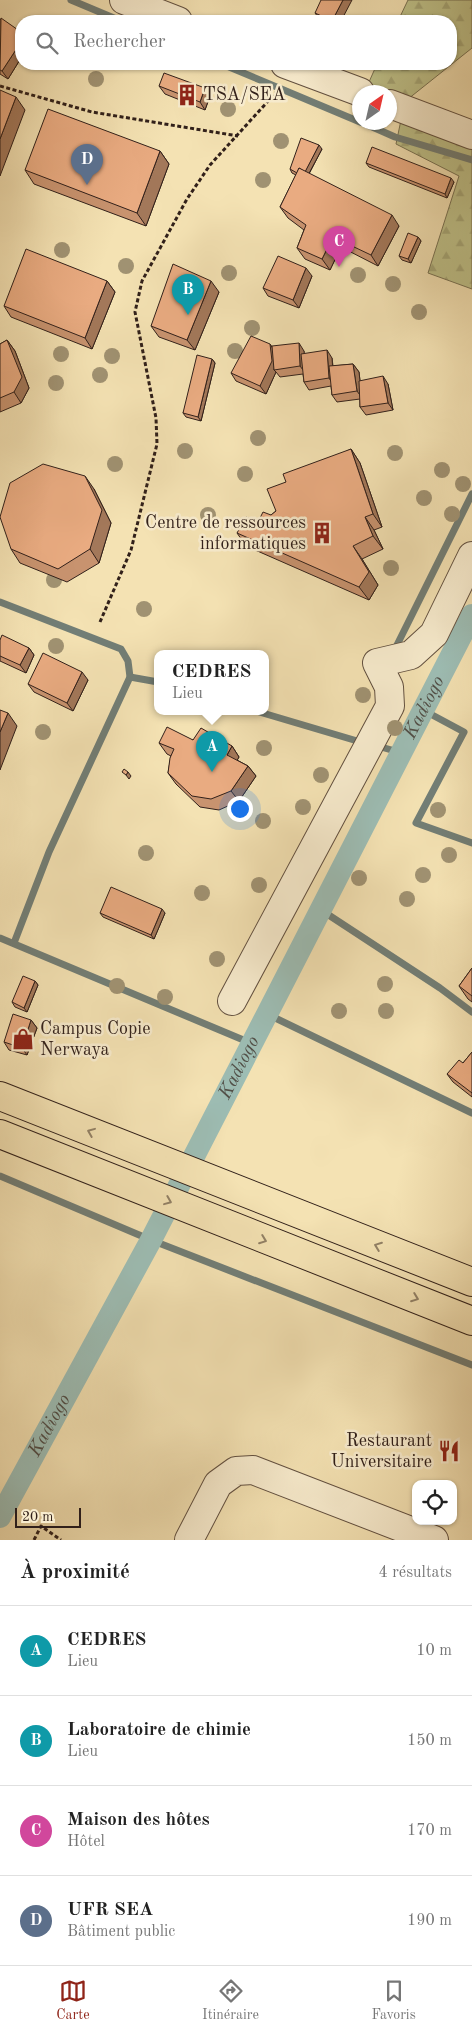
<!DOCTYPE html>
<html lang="fr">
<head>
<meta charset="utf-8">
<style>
	:root { --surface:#fff; --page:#f6f6f6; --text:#222; --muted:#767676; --line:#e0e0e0; --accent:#8f2418 }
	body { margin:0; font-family:"Old Standard TT",serif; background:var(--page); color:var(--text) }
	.controls { position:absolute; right:15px; bottom:15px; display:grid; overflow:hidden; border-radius:10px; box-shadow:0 1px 4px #0004 }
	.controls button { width:45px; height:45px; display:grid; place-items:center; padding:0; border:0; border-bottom:1px solid var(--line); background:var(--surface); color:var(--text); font:25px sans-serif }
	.compass { position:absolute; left:352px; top:85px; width:45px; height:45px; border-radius:50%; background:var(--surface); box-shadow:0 1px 4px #0004; rotate:34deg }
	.scale { position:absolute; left:15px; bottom:12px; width:66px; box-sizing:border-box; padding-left:5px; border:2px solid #31201a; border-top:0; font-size:14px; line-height:18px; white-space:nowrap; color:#31201a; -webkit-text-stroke:4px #f8ecce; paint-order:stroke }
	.you { position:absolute; left:239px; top:808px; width:18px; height:18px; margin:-12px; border:4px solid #fff; border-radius:50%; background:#1a73e8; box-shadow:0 0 0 8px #1a73e833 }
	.badge { display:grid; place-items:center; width:32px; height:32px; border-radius:50%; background:var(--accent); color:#fff; font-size:16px; font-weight:700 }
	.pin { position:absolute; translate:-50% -41px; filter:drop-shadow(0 1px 2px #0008) }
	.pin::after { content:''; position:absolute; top:26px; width:18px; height:15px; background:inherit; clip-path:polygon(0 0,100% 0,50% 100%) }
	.popup { position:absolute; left:154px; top:650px; width:115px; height:65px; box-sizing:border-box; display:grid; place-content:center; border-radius:10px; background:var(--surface); filter:drop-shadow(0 1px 4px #0005); font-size:16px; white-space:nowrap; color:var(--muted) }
	.popup b { font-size:19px; color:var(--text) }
	.popup::after { content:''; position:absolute; left:50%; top:100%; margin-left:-10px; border:10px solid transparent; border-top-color:var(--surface) }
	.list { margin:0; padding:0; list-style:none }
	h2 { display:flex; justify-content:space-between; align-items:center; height:65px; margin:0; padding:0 20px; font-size:21px }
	h2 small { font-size:16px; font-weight:400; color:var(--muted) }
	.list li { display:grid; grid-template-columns:32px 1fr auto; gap:15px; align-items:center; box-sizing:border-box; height:90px; padding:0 20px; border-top:1px solid var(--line) }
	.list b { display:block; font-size:19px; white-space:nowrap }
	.list p { margin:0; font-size:16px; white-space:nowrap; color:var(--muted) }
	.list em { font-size:16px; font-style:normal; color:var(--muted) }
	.icon { flex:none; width:28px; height:28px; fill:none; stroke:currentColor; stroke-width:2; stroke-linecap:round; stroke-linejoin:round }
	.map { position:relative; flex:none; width:472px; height:1540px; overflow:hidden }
	.search { position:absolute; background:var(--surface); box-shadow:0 1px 4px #0004; left:15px; right:15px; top:15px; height:55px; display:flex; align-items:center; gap:12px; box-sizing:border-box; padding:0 18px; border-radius:20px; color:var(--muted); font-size:19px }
	.sheet { height:425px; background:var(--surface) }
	nav { display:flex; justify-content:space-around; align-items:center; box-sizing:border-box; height:70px; border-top:1px solid var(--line); background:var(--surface); font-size:14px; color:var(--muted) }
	nav a { display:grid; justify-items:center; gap:2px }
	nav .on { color:var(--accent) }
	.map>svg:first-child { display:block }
	.forest { fill:url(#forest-firs); stroke:#787152 }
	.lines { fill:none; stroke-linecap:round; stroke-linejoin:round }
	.stream { stroke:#727e76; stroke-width:7 }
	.canal { stroke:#9dbdb4; stroke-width:22 }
	.minor-casing { stroke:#625040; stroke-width:30 }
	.major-casing { stroke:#31201a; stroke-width:30 }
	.path { stroke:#31201a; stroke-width:3; stroke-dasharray:4 2.5; stroke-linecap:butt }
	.minor { stroke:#f8ecce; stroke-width:28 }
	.major { stroke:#f4e2b3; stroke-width:28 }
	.tree { fill:#a09272 }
	.wall { fill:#c8936f; stroke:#31201a }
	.shaded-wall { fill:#a3785a; stroke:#31201a }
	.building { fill:#e9ab81; stroke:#31201a }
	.oneway { stroke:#928166 }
	.labels { text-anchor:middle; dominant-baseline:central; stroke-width:5; stroke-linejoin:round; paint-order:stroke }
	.poi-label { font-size:18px; fill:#31201a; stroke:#f8ecce; text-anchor:start }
	.water-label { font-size:19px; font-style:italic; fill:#514f48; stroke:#f8ecce }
</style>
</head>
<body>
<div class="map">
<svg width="472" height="1540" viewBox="0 0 472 1540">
	<defs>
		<pattern id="forest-firs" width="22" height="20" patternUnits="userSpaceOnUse" patternTransform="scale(1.25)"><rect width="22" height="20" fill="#bfc28a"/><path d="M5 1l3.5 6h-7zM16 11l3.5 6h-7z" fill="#a5a676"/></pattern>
	</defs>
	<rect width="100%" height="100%" fill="#f4e2b3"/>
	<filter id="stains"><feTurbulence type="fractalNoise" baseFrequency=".004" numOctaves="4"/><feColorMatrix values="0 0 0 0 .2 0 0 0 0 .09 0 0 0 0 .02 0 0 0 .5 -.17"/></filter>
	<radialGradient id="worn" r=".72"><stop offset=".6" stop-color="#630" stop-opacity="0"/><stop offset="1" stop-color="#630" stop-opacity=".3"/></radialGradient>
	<g class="forest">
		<path d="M408,0h64v48l-74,59 -8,-15 -25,-1 12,-27h74v-43h-53z"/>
		<path d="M401,120l71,21v148l-44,-16 31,-97 -63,-32z"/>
	</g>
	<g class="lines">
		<g class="stream">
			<path d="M71,0l50,21"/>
			<path d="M222,64l138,58"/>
			<path d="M361,122l34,15 77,23"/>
			<path d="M0,602l121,47 7,12 2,16 -81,175 -35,91"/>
			<path d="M464,630l8,3"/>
			<path d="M397,645l75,-151"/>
			<path d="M130,677l28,5"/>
			<path d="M423,710l41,22 -48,91 56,20"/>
			<path d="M256,711l108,32"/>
			<path d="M374,745l28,8"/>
			<path d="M321,910l119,78 32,24"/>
			<path d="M0,938l253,106"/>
			<path d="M267,1014l205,99"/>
			<path d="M0,1176l151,64 321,125"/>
		</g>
		<path class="canal" id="s1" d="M0,1517l151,-277 321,-625"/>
		<g class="minor-casing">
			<g id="minor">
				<path d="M124,0l54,21"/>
				<path d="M285,64l75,28"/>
				<path d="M390,104l82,31"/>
				<path d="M232,1001l158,-295 -1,-19 -12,-24 34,-8 23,-21 38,-78"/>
				<path d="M189,1540l29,-56 18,-13 17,-1 181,70"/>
			</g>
		</g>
		<g class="major-casing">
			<g id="major">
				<path d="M0,1096l472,186"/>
				<path d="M0,1134l472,187"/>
			</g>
		</g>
		<g class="path">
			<path d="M0,86l92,26 146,24"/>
			<path d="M100,622l31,-72 26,-106 -1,-26 -21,-106 7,-31 45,-82 23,-34 70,-77"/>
			<path d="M34,1540l7,-14 20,14"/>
		</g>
		<use href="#minor" class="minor"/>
		<use href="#major" class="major"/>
	</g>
	<g class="tree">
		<circle cx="96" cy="79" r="8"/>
		<circle cx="228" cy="109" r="8"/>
		<circle cx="281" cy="141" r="8"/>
		<circle cx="263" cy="180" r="8"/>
		<circle cx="62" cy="250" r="8"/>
		<circle cx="126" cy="266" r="8"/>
		<circle cx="229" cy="273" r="8"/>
		<circle cx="358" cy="275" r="8"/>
		<circle cx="393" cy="284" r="8"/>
		<circle cx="419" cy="312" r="8"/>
		<circle cx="252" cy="328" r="8"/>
		<circle cx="235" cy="351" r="8"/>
		<circle cx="61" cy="354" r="8"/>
		<circle cx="112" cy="356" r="8"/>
		<circle cx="100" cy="375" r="8"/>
		<circle cx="56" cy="383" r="8"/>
		<circle cx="258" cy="438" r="8"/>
		<circle cx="185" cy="451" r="8"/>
		<circle cx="395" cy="453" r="8"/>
		<circle cx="115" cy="464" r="8"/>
		<circle cx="442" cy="470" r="8"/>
		<circle cx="245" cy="474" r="8"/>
		<circle cx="463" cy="484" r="8"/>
		<circle cx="424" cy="498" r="8"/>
		<circle cx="452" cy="514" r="8"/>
		<circle cx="208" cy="515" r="8"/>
		<circle cx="391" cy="568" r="8"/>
		<circle cx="54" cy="580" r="8"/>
		<circle cx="144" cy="609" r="8"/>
		<circle cx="56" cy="646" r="8"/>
		<circle cx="363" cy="695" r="8"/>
		<circle cx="395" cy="728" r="8"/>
		<circle cx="43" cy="732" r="8"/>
		<circle cx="264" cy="748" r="8"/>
		<circle cx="321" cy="775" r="8"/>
		<circle cx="303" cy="807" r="8"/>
		<circle cx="438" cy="810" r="8"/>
		<circle cx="263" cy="821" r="8"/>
		<circle cx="146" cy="853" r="8"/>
		<circle cx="449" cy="855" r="8"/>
		<circle cx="423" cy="875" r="8"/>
		<circle cx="359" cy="878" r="8"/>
		<circle cx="259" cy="885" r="8"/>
		<circle cx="202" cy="893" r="8"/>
		<circle cx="407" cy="899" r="8"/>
		<circle cx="217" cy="959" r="8"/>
		<circle cx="385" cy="984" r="8"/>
		<circle cx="117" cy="986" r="8"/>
		<circle cx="165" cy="997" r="8"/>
		<circle cx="339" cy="1011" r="8"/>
		<circle cx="386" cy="1011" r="8"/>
	</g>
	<g class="wall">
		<path d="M315,13l26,8h-20z"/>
		<path d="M0,19l21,13v26l-13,21 -8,-5z"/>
		<path d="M159,86l46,2 5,8 -5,14 -40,-16z"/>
		<path d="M322,149l-13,25 90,52 -21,40 -37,-19 -11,23 -25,-11 -8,-11 7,-18 -16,-12 -8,-11 16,-32 -4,-2 -2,-4z"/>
		<path d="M160,151l9,13 -23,62 -112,-42 -9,-14z"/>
		<path d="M366,163l88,19 -7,16 -78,-31z"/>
		<path d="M418,237l3,4 -10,22 -9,-3 -3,-4z"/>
		<path d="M312,276l-13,32 -31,-12 -5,-8z"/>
		<path d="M107,281l8,11 -23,57 -81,-32 -7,-11z"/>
		<path d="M219,292l-24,58 -36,-13 -8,-11z"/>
		<path d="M7,340l8,11 14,37 -8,15 -21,9v-68z"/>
		<path d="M270,344l2,3 32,4v3l28,4 1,8 20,-2 6,8 1,9 28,3 5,26 -27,5 -6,-8v-8l-23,3 -5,-7 -1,-9 -22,4 -5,-8 -1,-8 -23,3 -4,-5 -10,22 -30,-13 -5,-8z"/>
		<path d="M212,359l3,4 -14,58 -15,-4 -3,-4z"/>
		<path d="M351,449l9,14 22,64 -8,3 9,19 -21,10 16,26 -9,15 -123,-54 -9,-13 34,-18 5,-4 10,-29z"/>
		<path d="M94,489l17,34 -12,40 -32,19 -47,-19 -9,-14z"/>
		<path d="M0,640l29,8 5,7 -8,18 -26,-12z"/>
		<path d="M88,680l-15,31 -39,-19 -6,-8z"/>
		<path d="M193,740l39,6 7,11 -2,3 11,6 8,10 -17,25 -20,9 -19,-3 -24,-23 -8,-11 3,-17 -4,-2 -8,-11z"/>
		<path d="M100,913h65l-11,26 -51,-22z"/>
		<path d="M472,968v34l-4,-3 -9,-13z"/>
		<path d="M35,981l3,4 -11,27 -12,-5 -3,-5z"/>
		<path d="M31,1020l6,8 -10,27 -18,-5 -5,-8z"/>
		<path d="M472,1052v45l-19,-15 -6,-8 16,-11z"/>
	</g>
	<g class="shaded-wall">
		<path d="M343,0h9l-11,21h-9z"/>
		<path d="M21,42v16l-13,21 -6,-8z"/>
		<path d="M205,88l5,8 -5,14 -5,-8z"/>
		<path d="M16,97l9,13 -25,66v-37z"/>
		<path d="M319,145l3,4 -16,30 -3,-4z"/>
		<path d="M160,151l9,13 -23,62 -9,-13z"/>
		<path d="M451,178l3,4 -7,16 -2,-4z"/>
		<path d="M392,215l7,11 -21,40 -7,-11z"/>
		<path d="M333,237l8,10 -11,23 -8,-11z"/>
		<path d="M418,237l3,4 -10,22 -3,-4z"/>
		<path d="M306,268l6,8 -13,32 -6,-8z"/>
		<path d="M107,281l8,11 -23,57 -7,-11z"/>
		<path d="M211,281l8,11 -24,58 -8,-10z"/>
		<path d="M7,340l8,11 14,37 -8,15 -7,-11z"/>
		<path d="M299,343l5,8 2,23 -6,-8z"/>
		<path d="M270,344l5,8 -1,18 2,2 -10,22 -6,-8z"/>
		<path d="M327,350l5,8 2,28 -5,-8z"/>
		<path d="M212,359l3,4 -14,58 -3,-4z"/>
		<path d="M353,364l6,8 3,26 -5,-7z"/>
		<path d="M383,376l5,8 5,26 -5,-7z"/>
		<path d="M351,449l9,14 22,64 -9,-13z"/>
		<path d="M85,476l9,13 17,34 -12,40 -9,-14z"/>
		<path d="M365,517l9,13 9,19 -10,-13z"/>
		<path d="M353,546l9,13 16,26 -9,15 -10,-13z"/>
		<path d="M29,648l5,7 -8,18 -6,-8z"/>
		<path d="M82,672l6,8 -15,31 -6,-8z"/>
		<path d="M8,713l9,13 -17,44v-38z"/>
		<path d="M232,746l7,11 -5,9 -7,-11z"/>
		<path d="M248,766l8,10 -17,25 -8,-10z"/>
		<path d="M128,772l3,4 -2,3 -3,-4z"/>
		<path d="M162,909l3,4 -11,26 -3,-4z"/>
		<path d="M35,981l3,4 -11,27 -3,-4z"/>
		<path d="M31,1020l6,8 -10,27 -5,-7z"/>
	</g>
	<g class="building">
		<path d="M321,0h22l-11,21 -17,-8z"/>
		<path d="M1,18l20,14v10l-19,29 -2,-1z"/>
		<path d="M164,73l41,15 -5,14 -41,-16z"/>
		<path d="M0,90l16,7 -16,42z"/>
		<path d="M48,109l112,42 -23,62 -112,-43z"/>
		<path d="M301,138l18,7 -14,27 -6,-4 -2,5 -7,-4z"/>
		<path d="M372,147l79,31 -6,16 -79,-31z"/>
		<path d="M299,168l93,47 -21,40 -38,-18 -11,22 -25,-11 9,-23 -26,-18z"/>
		<path d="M408,233l10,4 -10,22 -9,-3z"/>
		<path d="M26,249l81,32 -22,57 -81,-32z"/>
		<path d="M278,256l28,12 -13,32 -30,-12z"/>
		<path d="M173,264l38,17 -24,59 -36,-14z"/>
		<path d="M251,336l19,8 2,17 -12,25 -29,-13z"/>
		<path d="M7,340l15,37 -8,15 -14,6v-54z"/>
		<path d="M299,343l1,23 -26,4 -2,-24z"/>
		<path d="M327,350l2,28 -25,4 -3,-28z"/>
		<path d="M197,355l15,4 -14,58 -15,-4z"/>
		<path d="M353,364l4,27 -25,4 -3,-29z"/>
		<path d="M383,376l5,27 -28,4 -1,-26z"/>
		<path d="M351,449l22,65 -8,3 8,19 -20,10 16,26 -10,15 -122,-54 9,-16 12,5 5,-10 8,3 5,-4 -9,-22 19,-7 -3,-8z"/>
		<path d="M43,464l42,12 17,34 -12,39 -32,20 -47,-20 -11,-32 10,-34z"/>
		<path d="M2,635l27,13 -9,17 -20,-9v-16z"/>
		<path d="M43,653l39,19 -15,31 -39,-19z"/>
		<path d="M0,710l8,3 -8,19z"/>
		<path d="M167,727l26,13 8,-12 31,18 -5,9 21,11 -17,25 -20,8 -19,-3 -24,-23 2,-15 4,-9 -15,-6z"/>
		<path d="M124,769l4,3 -2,3 -4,-3z"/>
		<path d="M111,887l51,22 -11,26 -51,-22z"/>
		<path d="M472,968v28l-13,-10z"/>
		<path d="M23,976l12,5 -11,27 -12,-6z"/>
		<path d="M13,1014l18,6 -9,28 -18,-6z"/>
		<path d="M472,1052v41l-25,-19 12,-14 4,3z"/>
	</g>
	<defs><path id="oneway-chevron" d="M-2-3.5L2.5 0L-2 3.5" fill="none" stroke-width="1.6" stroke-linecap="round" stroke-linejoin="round" transform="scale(1.25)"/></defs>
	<g class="oneway">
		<use href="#oneway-chevron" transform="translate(91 1132) rotate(-158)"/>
		<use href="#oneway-chevron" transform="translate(168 1201) rotate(22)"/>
		<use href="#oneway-chevron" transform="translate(263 1240) rotate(21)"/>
		<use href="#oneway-chevron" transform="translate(378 1246) rotate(-159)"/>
		<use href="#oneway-chevron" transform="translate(415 1298) rotate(21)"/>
	</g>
	<defs>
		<g id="building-bare" transform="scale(1.725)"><path d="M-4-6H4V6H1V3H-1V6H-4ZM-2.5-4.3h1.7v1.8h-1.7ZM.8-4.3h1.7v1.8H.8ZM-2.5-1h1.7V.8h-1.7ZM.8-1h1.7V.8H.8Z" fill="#8f2418" stroke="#f8ecce" stroke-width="2.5" paint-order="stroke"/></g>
		<g id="shop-bare" transform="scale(1.725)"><path d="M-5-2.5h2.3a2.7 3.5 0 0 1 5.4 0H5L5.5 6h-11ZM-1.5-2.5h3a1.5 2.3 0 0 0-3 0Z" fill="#8f2418" stroke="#f8ecce" stroke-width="2.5" paint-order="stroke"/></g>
		<g id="restaurant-bare" transform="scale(1.725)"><path d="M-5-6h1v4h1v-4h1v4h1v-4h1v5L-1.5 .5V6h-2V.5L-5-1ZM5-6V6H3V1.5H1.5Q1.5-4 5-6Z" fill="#8f2418" stroke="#f8ecce" stroke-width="2.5" paint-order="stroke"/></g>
	</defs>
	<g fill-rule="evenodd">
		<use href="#building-bare" x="187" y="95"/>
		<use href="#building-bare" x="322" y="533"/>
		<use href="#shop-bare" x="23" y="1039"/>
		<use href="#restaurant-bare" x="449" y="1451"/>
	</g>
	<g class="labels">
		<g class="poi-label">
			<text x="203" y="95">TSA/SEA</text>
			<text x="306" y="523" text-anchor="end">Centre de ressources<tspan x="306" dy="21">informatiques</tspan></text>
			<text x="40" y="1029">Campus Copie<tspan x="40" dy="21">Nerwaya</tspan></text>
			<text x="432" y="1441" text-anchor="end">Restaurant<tspan x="432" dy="21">Universitaire</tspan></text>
		</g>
		<g class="water-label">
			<text stroke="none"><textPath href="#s1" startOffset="914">Kadiogo</textPath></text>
			<text stroke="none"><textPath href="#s1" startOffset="509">Kadiogo</textPath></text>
			<text stroke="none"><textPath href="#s1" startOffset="104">Kadiogo</textPath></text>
		</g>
	</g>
	<rect width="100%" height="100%" filter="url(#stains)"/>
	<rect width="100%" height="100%" fill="url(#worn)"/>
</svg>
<div class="controls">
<button><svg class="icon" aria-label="locate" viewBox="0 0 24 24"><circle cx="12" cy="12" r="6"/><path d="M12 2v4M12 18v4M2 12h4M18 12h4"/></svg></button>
</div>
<svg class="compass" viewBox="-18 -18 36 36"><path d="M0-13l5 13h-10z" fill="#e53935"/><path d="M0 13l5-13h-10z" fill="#767676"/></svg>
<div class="scale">20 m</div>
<div class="you"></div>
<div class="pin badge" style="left:212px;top:772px;background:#0f9aa8">A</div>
<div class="popup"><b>CEDRES</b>Lieu</div>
<div class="pin badge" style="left:188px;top:315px;background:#0f9aa8">B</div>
<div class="pin badge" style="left:339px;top:267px;background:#d1479c">C</div>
<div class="pin badge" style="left:87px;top:185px;background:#5c6f8a">D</div>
<div class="search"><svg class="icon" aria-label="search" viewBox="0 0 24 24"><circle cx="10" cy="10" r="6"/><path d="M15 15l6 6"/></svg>Rechercher</div>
</div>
<section class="sheet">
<h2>À proximité<small>4 résultats</small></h2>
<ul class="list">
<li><span class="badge" style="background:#0f9aa8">A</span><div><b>CEDRES</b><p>Lieu</p></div><em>10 m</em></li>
<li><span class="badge" style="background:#0f9aa8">B</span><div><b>Laboratoire de chimie</b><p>Lieu</p></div><em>150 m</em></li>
<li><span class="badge" style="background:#d1479c">C</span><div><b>Maison des hôtes</b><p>Hôtel</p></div><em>170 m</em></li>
<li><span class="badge" style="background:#5c6f8a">D</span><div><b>UFR SEA</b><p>Bâtiment public</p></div><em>190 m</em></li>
</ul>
</section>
<nav>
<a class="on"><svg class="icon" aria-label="map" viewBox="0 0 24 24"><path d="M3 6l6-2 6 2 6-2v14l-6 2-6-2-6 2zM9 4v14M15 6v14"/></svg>Carte</a>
<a><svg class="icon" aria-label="directions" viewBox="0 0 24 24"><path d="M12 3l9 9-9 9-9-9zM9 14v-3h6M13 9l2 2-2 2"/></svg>Itinéraire</a>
<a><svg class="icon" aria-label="saved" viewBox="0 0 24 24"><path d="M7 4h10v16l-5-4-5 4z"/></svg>Favoris</a>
</nav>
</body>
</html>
